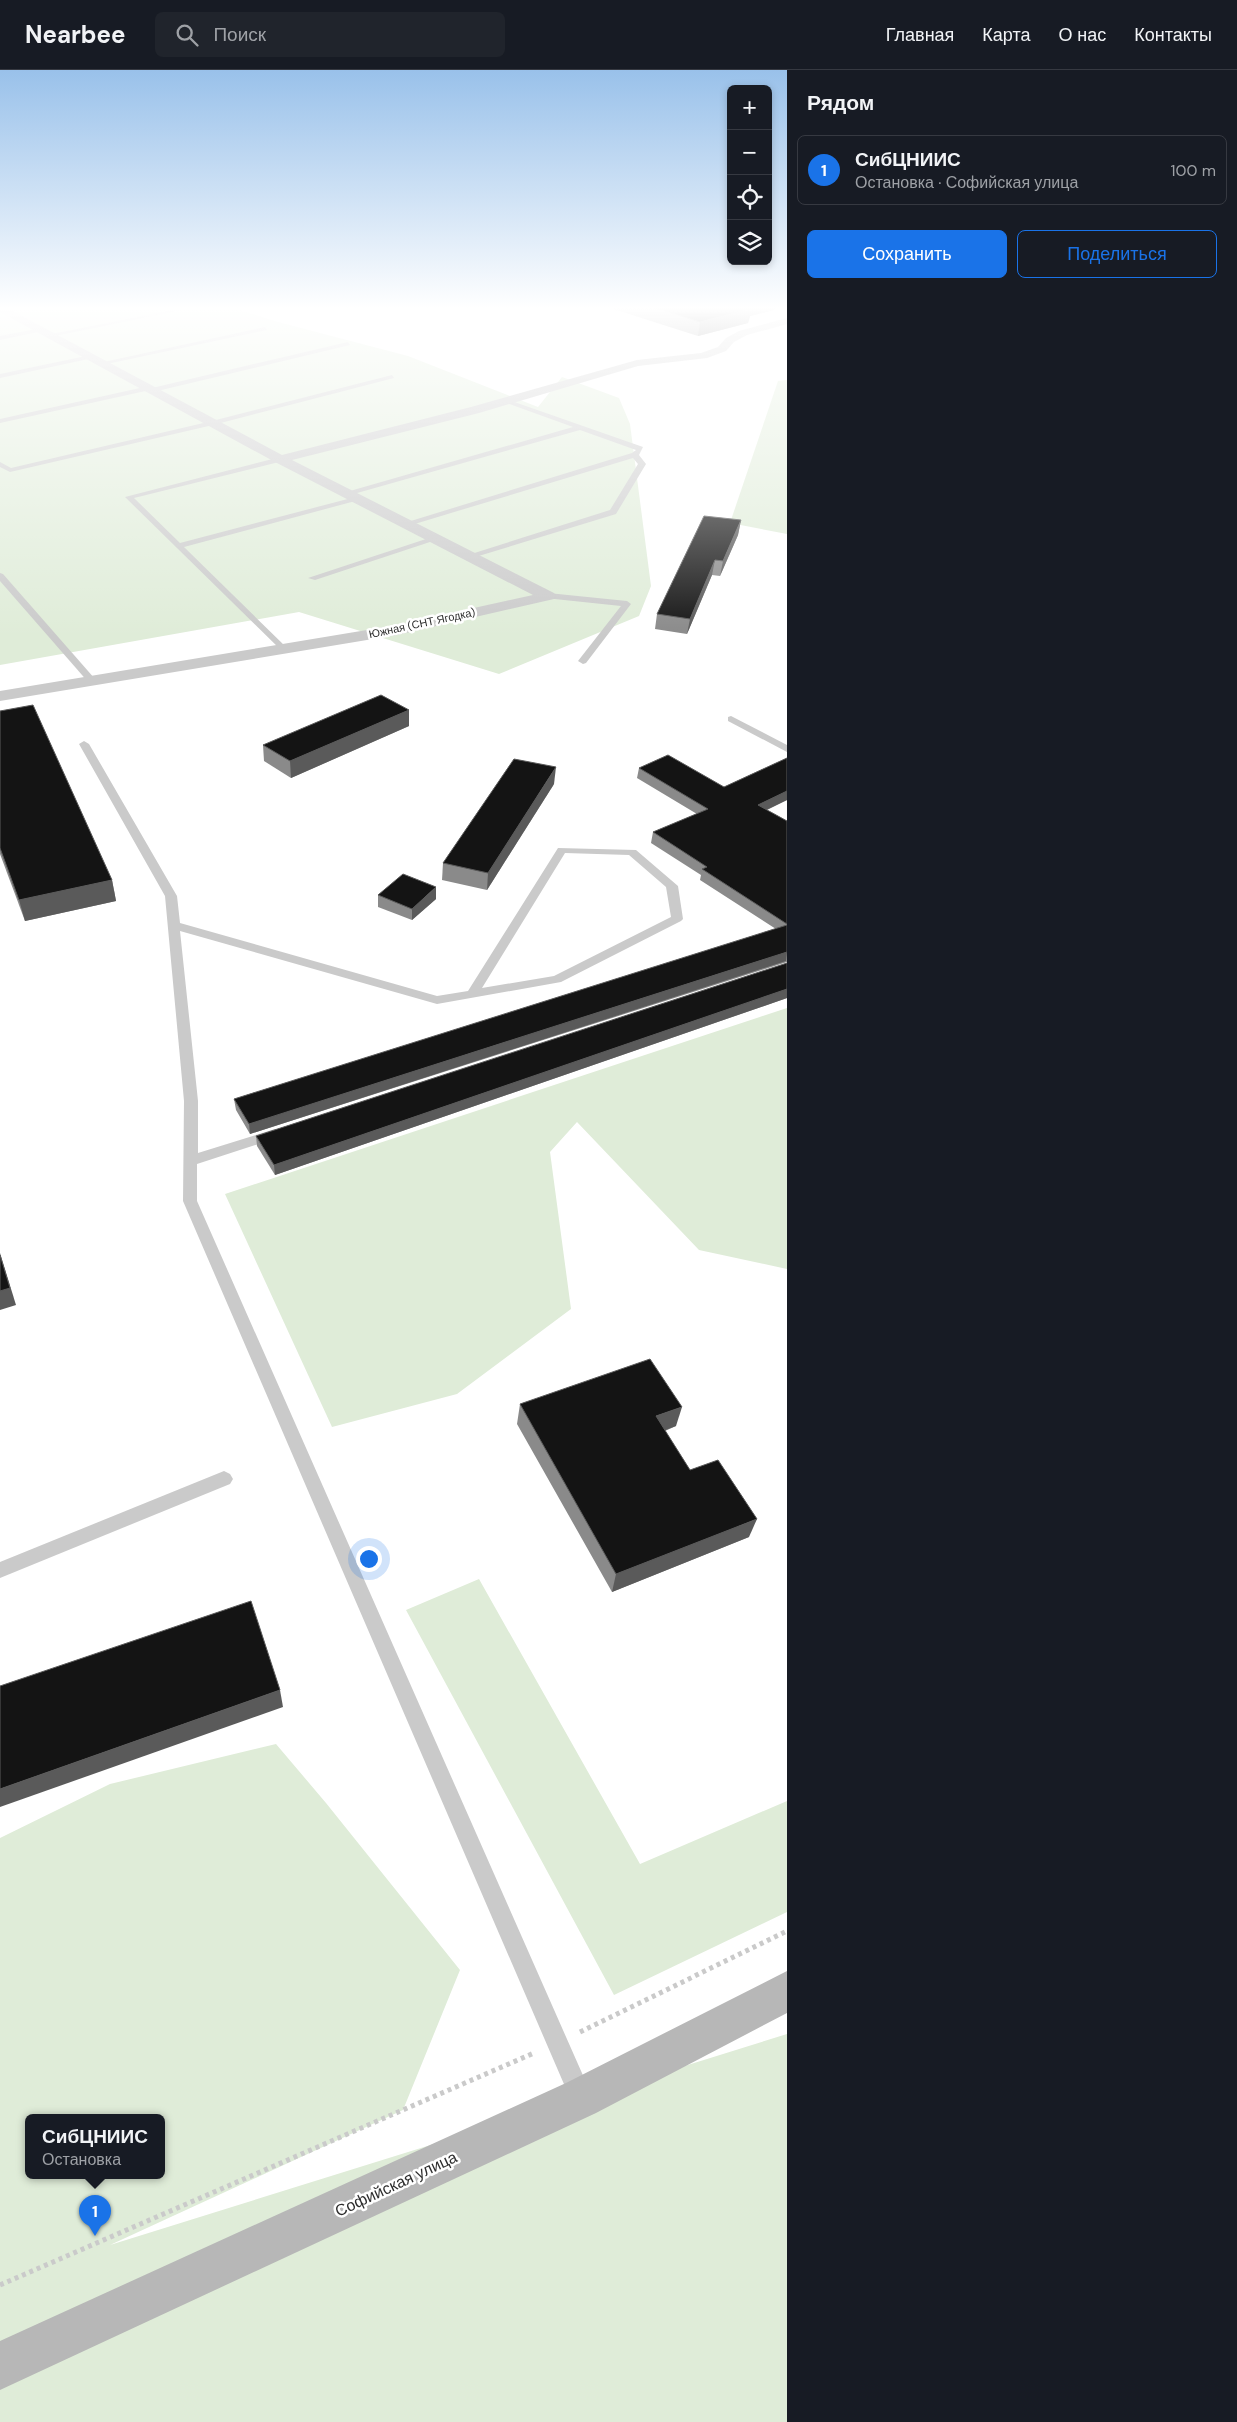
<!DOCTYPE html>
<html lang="ru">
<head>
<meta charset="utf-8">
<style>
	:root { --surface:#171b24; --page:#20242c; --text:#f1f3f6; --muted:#9ea1a6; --line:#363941; --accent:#1a73e8 }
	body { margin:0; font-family:"DM Sans",sans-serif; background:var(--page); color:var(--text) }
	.controls { position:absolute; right:15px; top:15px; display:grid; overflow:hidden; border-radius:8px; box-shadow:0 2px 8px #0003 }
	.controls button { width:45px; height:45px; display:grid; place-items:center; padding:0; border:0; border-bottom:1px solid var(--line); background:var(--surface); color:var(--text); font:25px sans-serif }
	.you { position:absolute; left:368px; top:1488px; width:18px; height:18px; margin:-12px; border:4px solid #fff; border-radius:50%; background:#1a73e8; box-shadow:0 0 0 8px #1a73e833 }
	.badge { display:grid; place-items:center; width:32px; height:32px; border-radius:50%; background:var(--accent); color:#fff; font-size:16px; font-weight:700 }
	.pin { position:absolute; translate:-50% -41px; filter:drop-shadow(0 1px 2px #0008) }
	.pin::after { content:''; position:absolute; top:26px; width:18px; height:15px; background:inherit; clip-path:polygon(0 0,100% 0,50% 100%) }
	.popup { position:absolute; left:25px; top:2044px; width:140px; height:65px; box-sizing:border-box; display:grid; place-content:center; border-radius:8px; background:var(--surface); filter:drop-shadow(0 1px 4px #0005); font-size:16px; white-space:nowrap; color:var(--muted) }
	.popup b { font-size:19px; color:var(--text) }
	.popup::after { content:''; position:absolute; left:50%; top:100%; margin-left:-10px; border:10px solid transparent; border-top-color:var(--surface) }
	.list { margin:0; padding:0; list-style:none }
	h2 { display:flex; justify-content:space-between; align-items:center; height:65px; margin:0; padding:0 20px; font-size:21px }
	h2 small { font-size:16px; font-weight:400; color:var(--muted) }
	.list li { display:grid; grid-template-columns:32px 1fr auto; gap:15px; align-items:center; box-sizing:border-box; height:70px; margin:0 10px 10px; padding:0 10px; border:1px solid var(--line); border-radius:8px }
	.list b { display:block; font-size:19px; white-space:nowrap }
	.list p { margin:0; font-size:16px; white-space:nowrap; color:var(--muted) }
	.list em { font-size:16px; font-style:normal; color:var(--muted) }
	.actions { display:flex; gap:10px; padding:15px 20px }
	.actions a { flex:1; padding:11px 0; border:1px solid var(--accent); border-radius:8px; text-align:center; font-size:18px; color:var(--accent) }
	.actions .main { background:var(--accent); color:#fff }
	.icon { flex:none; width:28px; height:28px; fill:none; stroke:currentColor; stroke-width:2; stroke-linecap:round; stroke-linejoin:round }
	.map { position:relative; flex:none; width:787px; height:2352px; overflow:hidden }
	header { display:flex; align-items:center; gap:30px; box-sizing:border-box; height:70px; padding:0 25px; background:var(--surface); border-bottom:1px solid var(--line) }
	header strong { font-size:24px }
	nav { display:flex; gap:28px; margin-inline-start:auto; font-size:18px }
	.search { width:350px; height:45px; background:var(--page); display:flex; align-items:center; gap:12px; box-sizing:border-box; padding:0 18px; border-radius:8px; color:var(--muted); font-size:19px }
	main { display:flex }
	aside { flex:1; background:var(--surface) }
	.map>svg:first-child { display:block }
	.green { fill:#dfecd8; fill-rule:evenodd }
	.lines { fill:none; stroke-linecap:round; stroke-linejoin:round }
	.path { stroke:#cacaca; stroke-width:5; stroke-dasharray:4 4; stroke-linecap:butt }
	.service { fill:#cacaca; fill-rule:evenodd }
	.minor { fill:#cacaca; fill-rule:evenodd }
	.secondary { fill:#b7b7b7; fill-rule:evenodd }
	.wall { fill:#8a8a8a }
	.shaded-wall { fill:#5a5a5a }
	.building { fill:#141414; stroke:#5a5a5a }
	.labels { text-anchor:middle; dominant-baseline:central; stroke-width:5; stroke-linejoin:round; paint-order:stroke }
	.far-street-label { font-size:11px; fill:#2d2d2d; stroke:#fff }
	.near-street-label { font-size:16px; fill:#2d2d2d; stroke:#fff }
</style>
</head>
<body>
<header>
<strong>Nearbee</strong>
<div class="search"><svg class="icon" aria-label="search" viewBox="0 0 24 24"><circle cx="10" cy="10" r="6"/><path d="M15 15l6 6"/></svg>Поиск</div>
<nav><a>Главная</a><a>Карта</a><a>О нас</a><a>Контакты</a></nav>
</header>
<main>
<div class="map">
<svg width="787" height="2352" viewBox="0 0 787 2352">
	<rect width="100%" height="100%" fill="#fff"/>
	<g class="green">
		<path d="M0,238h234l44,14 130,34 130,51 24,-30 57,21 11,26 21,162 -12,30 -140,58 -200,-62 -299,53z"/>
		<path d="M787,310v154l-57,-11 48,-142z"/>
		<path d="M787,938v261l-88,-19 -122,-128 -27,30 21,157 -114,85 -125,33 -107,-233z"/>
		<path d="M479,1509l161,285 147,-63v111l-173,83 -208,-385z"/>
		<path d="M276,1674l50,59 134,167 -57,140 -293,135 677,-211v388h-787v-584l110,-54zM29,2047h132v58h-132z"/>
	</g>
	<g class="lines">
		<g class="path">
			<path d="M580,1962l207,-101"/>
			<path d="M0,2215l534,-232"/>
		</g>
		<g class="service">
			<path d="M15,238h11l-21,5 -3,-2z"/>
			<path d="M182,238h10l-142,29 -3,-2z"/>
			<path d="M265,257l2,3 -165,35 -3,-2z"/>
			<path d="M41,258l2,3 -43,9v-4z"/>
			<path d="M348,272l2,3 -197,47 -3,-2 -150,33v-4l149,-33 3,2z"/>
			<path d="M91,285l2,3 -93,20v-4z"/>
			<path d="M392,305l2,3 -181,47 -203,47 -10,-5v-5l11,6 201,-47z"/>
			<path d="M506,329l137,48 -4,8 7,9 -30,50 -144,44 -7,-2 145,-46 28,-46 -5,-6 -225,68 -7,-2 231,-71 4,-3 -56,-20 -230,65 -7,-2 230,-66 -69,-25z"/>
			<path d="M280,387h3v4l-149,37 46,45 179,-47v4l-175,47 102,100 2,2 -5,3 -158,-155z"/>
			<path d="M432,467l7,2 -124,41 -7,-2z"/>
			<path d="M0,503l3,1 92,105v4h-6l-89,-102z"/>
			<path d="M548,523l79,8 4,3 -45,59 -3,1 -5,-3 43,-55 -76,-8v-4z"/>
			<path d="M731,646l56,29v7l-59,-31v-4z"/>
			<path d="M84,671l5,3 88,152 3,27 257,73 31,-5 90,-143 78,2 42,36 5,33 -2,2 -120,61 -124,22 -257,-73 18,170v52l77,-24 7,5 -2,3 -83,27v37l392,888 4,8 -4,8 -8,4 -8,-4 -390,-904 1,-100 -19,-205 -86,-152zM565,783l64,2 37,32 5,30 -117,59 -72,12z"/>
			<path d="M224,1401l6,3 3,5 -3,5 -230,94v-16z"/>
		</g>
		<path class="minor" d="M0,238h7l275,147 189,-48 166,-47 64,-7 17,-6 8,-9 13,-7 48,-13v6l-40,11 -13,7 -8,9 -19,7 -69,8 -159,47 -187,47 262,133 2,3 -2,3 -157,36 -397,66v-10l397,-66 136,-30 -258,-133 -275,-150z"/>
		<path class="secondary" d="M787,1901v42l-191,100 -596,277v-49l566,-258z"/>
	</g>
	<g class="wall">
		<path d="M610,238h165l-1,2 -24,6 -2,7 -50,13z"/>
		<path d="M741,450l-3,15 -18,41 -8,-1 -25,59 -32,-5 2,-15z"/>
		<path d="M409,640v16l-118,52 -27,-17 -1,-16z"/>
		<path d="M0,641l112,169 4,21 -91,20 -25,-67z"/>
		<path d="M787,688v42l-20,10 20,11v141l-537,172 -14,-24 -2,-11 542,-170 -76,-49 1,-5 -50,-32 2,-11 44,-18 -60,-36 2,-10 85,19z"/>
		<path d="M554,714l-67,106 -45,-10 1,-17z"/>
		<path d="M378,825l58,4 -24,21 -34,-13z"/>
		<path d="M787,894v34l-512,177 -18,-29 -1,-10z"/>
		<path d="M520,1334l156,22 -11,5 25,39 59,67 -137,55 -95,-168z"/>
	</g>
	<g class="shaded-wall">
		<path d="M740,238h35l-1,2 -24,6 -2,7 -50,13 2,-14z"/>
		<path d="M741,450l-3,15 -18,41 3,-15z"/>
		<path d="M715,490l-3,15 -25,59 3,-15z"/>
		<path d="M409,640v16l-118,52 -1,-17z"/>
		<path d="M556,697l-2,17 -67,106 1,-17z"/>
		<path d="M787,721v9l-31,15 2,-10z"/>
		<path d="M112,810l4,21 -91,20 -6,-21z"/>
		<path d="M436,817v12l-24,21v-11z"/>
		<path d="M787,882l-1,9 -536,173 -1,-10z"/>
		<path d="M787,919v9l-512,177 -1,-10z"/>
		<path d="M0,1183l16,52 -16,5z"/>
		<path d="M682,1337l-6,19 -26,10 6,-20z"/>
		<path d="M757,1449l-8,18 -137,55 4,-18z"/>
		<path d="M280,1620l3,17 -283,100v-18z"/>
	</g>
	<g class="building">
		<path d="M655,238h92l4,1 -51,13z"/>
		<path d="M704,446l37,4 -18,41 -8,-1 -25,59 -33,-5z"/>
		<path d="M381,625l28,15 -119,51 -27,-16z"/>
		<path d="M33,635l79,175 -93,20 -19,-52v-137z"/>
		<path d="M668,685l56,32 63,-29v33l-29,14 29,16v103l-85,-55 5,-2 -54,-35 55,-23 -69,-41z"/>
		<path d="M514,689l42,8 -68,106 -45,-10z"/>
		<path d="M403,804l33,13 -24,22 -34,-14z"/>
		<path d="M787,855v27l-538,172 -15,-25z"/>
		<path d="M787,893v26l-513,176 -18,-29z"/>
		<path d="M0,1185l10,33 -10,3z"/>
		<path d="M650,1289l32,48 -26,9 34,54 28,-10 39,59 -141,55 -96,-170z"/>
		<path d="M251,1531l29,89 -280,99v-103z"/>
	</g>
	<linearGradient id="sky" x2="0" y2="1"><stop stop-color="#99c1ea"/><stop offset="0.42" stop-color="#fff"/><stop offset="1" stop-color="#fff" stop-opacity="0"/></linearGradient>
	<rect width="787" height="567" fill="url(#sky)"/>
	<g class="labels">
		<g class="far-street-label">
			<text transform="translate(422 553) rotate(-12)">Южная (СНТ Ягодка)</text>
		</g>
		<g class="near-street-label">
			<text transform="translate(396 2114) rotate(-25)">Софийская улица</text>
		</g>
	</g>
</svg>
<div class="controls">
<button>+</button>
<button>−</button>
<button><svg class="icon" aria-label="locate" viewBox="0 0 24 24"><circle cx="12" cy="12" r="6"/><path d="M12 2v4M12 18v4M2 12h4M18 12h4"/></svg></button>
<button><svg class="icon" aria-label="layers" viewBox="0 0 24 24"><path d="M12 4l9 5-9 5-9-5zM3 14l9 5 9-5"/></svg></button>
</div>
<div class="you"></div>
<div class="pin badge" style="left:95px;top:2166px">1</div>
<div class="popup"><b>СибЦНИИС</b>Остановка</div>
</div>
<aside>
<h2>Рядом<small></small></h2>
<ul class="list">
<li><span class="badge">1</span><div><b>СибЦНИИС</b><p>Остановка · Софийская улица</p></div><em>100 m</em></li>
</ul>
<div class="actions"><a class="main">Сохранить</a><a>Поделиться</a></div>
</aside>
</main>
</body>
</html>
